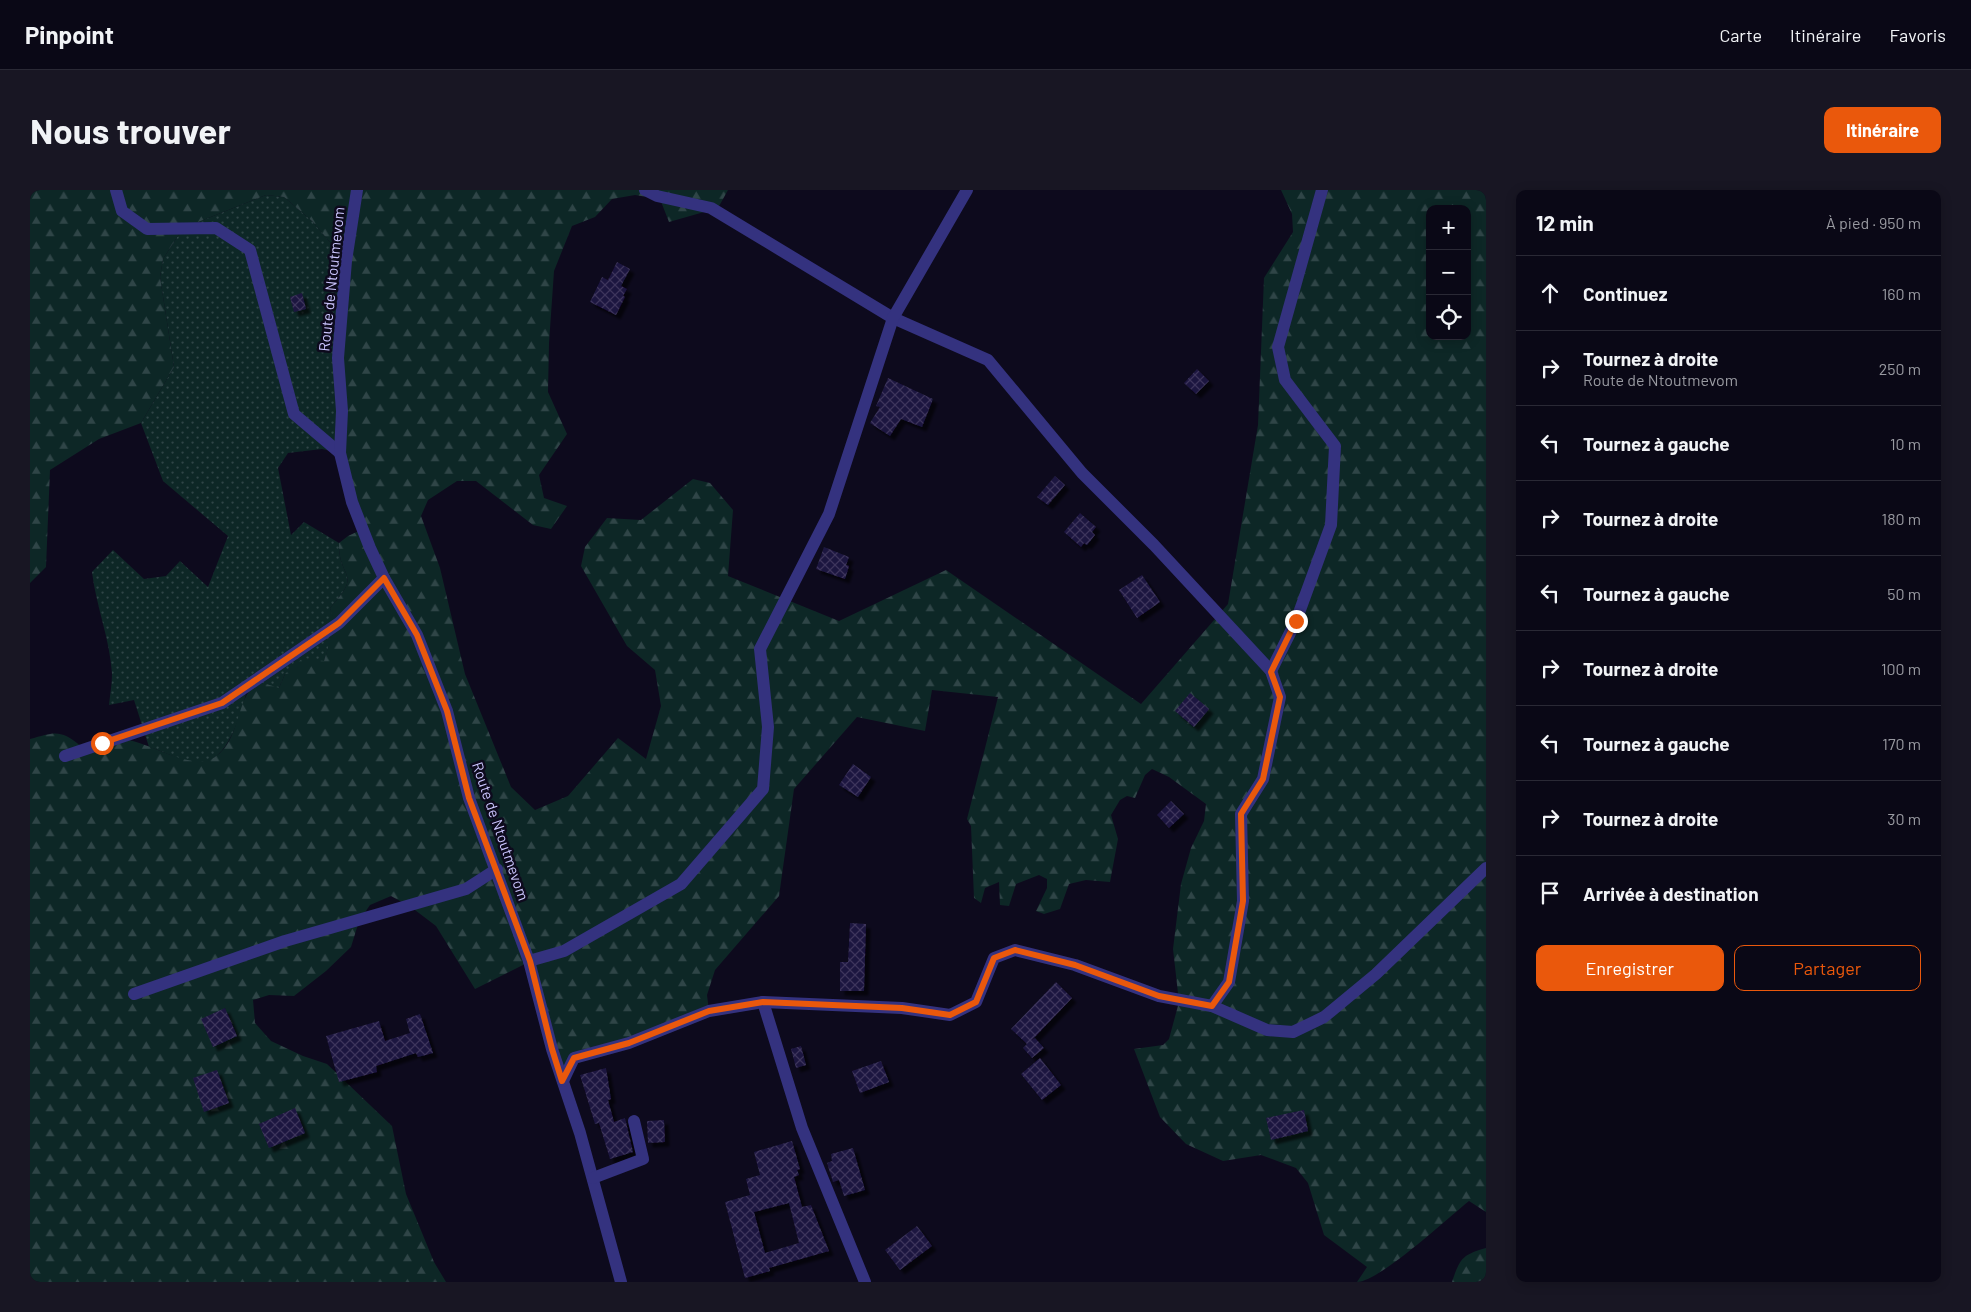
<!DOCTYPE html>
<html lang="fr">
<head>
<meta charset="utf-8">
<style>
	:root { --surface:#0a0816; --page:#181623; --text:#f1f3f6; --muted:#999aa1; --line:#2a2935; --accent:#ea580c }
	body { margin:0; font-family:Barlow,sans-serif; background:var(--page); color:var(--text) }
	.controls { position:absolute; right:15px; top:15px; display:grid; overflow:hidden; border-radius:10px; box-shadow:0 2px 12px #0003 }
	.controls button { width:45px; height:45px; display:grid; place-items:center; padding:0; border:0; border-bottom:1px solid var(--line); background:var(--surface); color:var(--text); font:25px sans-serif }
	.stop { position:absolute; width:15px; height:15px; margin:-11px; border:4px solid #ea580c; border-radius:50%; background:#fff }
	.stop.end { background:#ea580c; border-color:#fff; box-shadow:0 1px 5px #0008 }
	.list { margin:0; padding:0; list-style:none }
	h2 { display:flex; justify-content:space-between; align-items:center; height:65px; margin:0; padding:0 20px; font-size:21px }
	h2 small { font-size:16px; font-weight:400; color:var(--muted) }
	.list li { display:grid; grid-template-columns:32px 1fr auto; gap:15px; align-items:center; box-sizing:border-box; height:75px; padding:0 20px; border-top:1px solid var(--line) }
	.list b { display:block; font-size:19px; white-space:nowrap }
	.list p { margin:0; font-size:16px; white-space:nowrap; color:var(--muted) }
	.list em { font-size:16px; font-style:normal; color:var(--muted) }
	.actions { display:flex; gap:10px; padding:15px 20px }
	.actions a { flex:1; padding:11px 0; border:1px solid var(--accent); border-radius:10px; text-align:center; font-size:18px; color:var(--accent) }
	.actions .main { background:var(--accent); color:#fff }
	.icon { flex:none; width:28px; height:28px; fill:none; stroke:currentColor; stroke-width:2; stroke-linecap:round; stroke-linejoin:round }
	.map { position:relative; flex:none; width:1456px; height:1092px; overflow:hidden; border-radius:10px }
	header { display:flex; align-items:center; gap:30px; box-sizing:border-box; height:70px; padding:0 25px; background:var(--surface); border-bottom:1px solid var(--line) }
	header strong { font-size:24px }
	nav { display:flex; gap:28px; margin-inline-start:auto; font-size:18px }
	.intro { display:flex; align-items:center; justify-content:space-between; box-sizing:border-box; height:120px; padding:0 30px }
	h1 { margin:0; font-size:35px }
	.button { padding:12px 22px; border-radius:10px; background:var(--accent); color:#fff; font-size:18px; font-weight:700 }
	main { display:flex; gap:30px; padding:0 30px }
	aside { flex:1; background:var(--surface); border-radius:10px; box-shadow:0 2px 12px #0003 }
	.map>svg:first-child { display:block }
	.grass { fill:url(#grass-dots) }
	.forest { fill:url(#forest-firs); fill-rule:evenodd }
	.building { fill:url(#building-cross-hatch); fill-rule:evenodd; filter:url(#shadow) }
	.lines { fill:none; stroke-linecap:round; stroke-linejoin:round }
	.minor { stroke:#34327f; stroke-width:12 }
	.route { stroke:#ea580c; stroke-width:6 }
	.labels { text-anchor:middle; dominant-baseline:central; stroke-width:5; stroke-linejoin:round; paint-order:stroke }
	.street-label { font-size:15px; fill:#ccc6ff; stroke:#0d0a1d }
</style>
</head>
<body>
<header>
<strong>Pinpoint</strong>
<nav><a>Carte</a><a>Itinéraire</a><a>Favoris</a></nav>
</header>
<div class="intro"><h1>Nous trouver</h1><a class="button">Itinéraire</a></div>
<main>
<div class="map">
<svg width="1456" height="1092" viewBox="0 0 1456 1092">
	<defs>
		<pattern id="grass-dots" width="8" height="8" patternUnits="userSpaceOnUse" patternTransform="scale(1.25)"><rect width="8" height="8" fill="#0d2726"/><path d="M2 2h.1M6 6h.1" fill="none" stroke="#2f4547" stroke-width="1.8" stroke-linecap="round"/></pattern>
		<pattern id="forest-firs" width="22" height="20" patternUnits="userSpaceOnUse" patternTransform="scale(1.25)"><rect width="22" height="20" fill="#0d2726"/><path d="M5 1l3.5 6h-7zM16 11l3.5 6h-7z" fill="#2f4547"/></pattern>
		<pattern id="building-cross-hatch" width="8" height="8" patternUnits="userSpaceOnUse" patternTransform="scale(1.25)"><rect width="8" height="8" fill="#1d153f"/><path d="M0 0l8 8M0 8l8-8" fill="none" stroke="#3d365c"/></pattern>
		<filter id="shadow"><feDropShadow dx="4.5" dy="4.5" stdDeviation="1" flood-color="#0009"/></filter>
	</defs>
	<rect width="100%" height="100%" fill="#0d0a1d"/>
	<path class="grass" d="M236,5l18,2 28,24 34,40 -6,192 -18,-4 -34,4 -10,15 13,67 13,-13 35,21c-1,37 25,28 -9,65l6,17 -12,36 -39,13 -6,14 -32,2c-6,23 -19,75 -50,73 -10,0 -37,-13 -48,-16l-15,-47 -25,5c1,-10 3,-21 3,-31 -2,-35 -16,-68 -20,-102l21,-22 31,29 22,-3 14,-15 28,26 20,-51 -65,-55 -22,-58 33,-56 -14,-90 3,-18 20,-31z"/>
	<g class="forest">
		<path d="M0,0h698l-10,18 -49,14 -9,-23 -25,-4 -23,4 -17,18 -23,9 -18,45 -5,72 -1,49 19,42 -28,41 5,23 23,8 -16,23 -18,-4 -57,-44h-19l-29,19 -7,16 19,52 25,106 46,113 24,23 33,-14 50,-58 28,21 15,-53 -6,-36 -28,-24 -46,-80 4,-19 22,-29 34,2 52,-41 17,4 23,27 -5,66 111,45 107,-51 195,134 87,-100 30,-179 6,-147 29,-46 -1,-18 -11,-24h205v1022l-17,-11c-20,16 -90,81 -112,81l10,-15 -43,-32 -16,-52 -12,-15 -35,-13 -38,6 -37,-17 -26,-27 -26,-68 29,-4 6,-6 10,-37 -6,-53 8,-65 10,-36 13,-27 2,-17 -37,-27 -17,-8 -7,6 -10,23 -8,-2 -7,4 -9,15 7,24 -8,43 -24,-2 -17,4 -9,25 -16,5 -8,-3 11,-23v-9l-8,-4 -23,9 -7,22 -9,-1 -1,-23 -14,6 -4,15 -7,-5 -3,-72 -4,-7 31,-122 -66,-7 -7,41 -68,-14 -63,72 -15,107 -64,74 -8,25 2,16 -135,47 -11,23 -34,-119 -54,27 -39,-63 -25,-19 -20,-11 -21,9 -11,16 -8,26 -25,24 -32,25 -25,-1 -16,5 2,23 16,18 32,15 24,8 65,62 14,68 28,68 12,20h-416v-543c25,-7 30,-10 51,7 13,-2 29,-8 42,-7 25,2 70,34 92,18 26,-18 20,-56 42,-76l22,7 6,-14 18,-16 21,3 11,-36 -5,-17c34,-37 8,-28 9,-65l9,-7 15,-7 -23,-76 6,-192 -34,-40 -28,-24 -18,-2 -83,33 -20,31 -3,18 14,90 -33,56 -42,16 -49,31 -4,97 -16,16zM1400,19h37v127h-37z"/>
		<path d="M1456,1058v34h-34c8,-24 10,-27 34,-34z"/>
	</g>
	<g class="building">
		<path d="M587,72l13,7 -9,17 6,3 -4,7 2,1 -9,18 -26,-13 12,-25 6,3z"/>
		<path d="M272,103l4,16 -12,3 -4,-15z"/>
		<path d="M1167,179l12,12 -13,13 -12,-11z"/>
		<path d="M858,188l45,21 -11,28 -21,-8 -11,17 -20,-13 10,-16 -4,-1z"/>
		<path d="M1025,286l10,9 -17,20 -11,-8z"/>
		<path d="M1050,323l16,14 -4,5 3,3 -8,10 -3,-2 -3,4 -17,-15z"/>
		<path d="M794,357l25,10 -3,8 3,1 -4,13 -29,-10z"/>
		<path d="M1112,385l18,27 -23,16 -18,-28z"/>
		<path d="M1160,503l19,16 -15,18 -19,-16z"/>
		<path d="M823,574l18,13 -13,20 -19,-12z"/>
		<path d="M1141,611l13,13 -15,14 -12,-13z"/>
		<path d="M820,733l16,1 -2,67h-24v-29h8z"/>
		<path d="M1026,792l16,16 -40,42 3,-2 9,10 -12,10 -9,-10 4,-4 -16,-15z"/>
		<path d="M195,818l12,28 -24,11 -12,-28z"/>
		<path d="M390,824l13,39 -15,4 -2,-4 -40,13 1,6 -38,10 -13,-46 53,-15 6,20 25,-8 -4,-14z"/>
		<path d="M771,856l5,19 -10,3 -5,-19z"/>
		<path d="M1010,868l21,27 -19,15 -21,-26z"/>
		<path d="M851,871l8,21 -29,11 -8,-22z"/>
		<path d="M576,878l5,31 -3,1 6,22 11,-4 8,34 -23,7 -11,-36 -4,1 -15,-49z"/>
		<path d="M187,880l12,33 -25,9 -11,-34z"/>
		<path d="M265,918l10,25 -36,15 -10,-24z"/>
		<path d="M1274,920l4,21 -37,9 -5,-22z"/>
		<path d="M634,930l1,22 -17,1 -1,-22z"/>
		<path d="M762,951l8,28 -3,1 2,5 -5,2 8,30 9,-2 18,46 -60,17 1,3 -25,7 -20,-76 25,-7 -4,-16 14,-4 -6,-23zM759,1013l10,40 -34,10 -11,-41z"/>
		<path d="M823,958l12,42 -21,6 -5,-16 -6,2 -6,-19 5,-2 -1,-7z"/>
		<path d="M887,1036l15,20 -32,24 -15,-20z"/>
	</g>
	<g class="lines">
		<g class="minor">
			<path d="M86,0l6,21 25,18 69,-1 34,22 44,164 46,39"/>
			<path d="M327,0l-11,71 -8,97 4,53 -2,42 12,49 18,46 14,30 33,57 30,76 22,87 60,163 23,88 28,84 41,149"/>
			<path d="M615,0l12,6 54,12 182,110 95,42 94,113 72,72 117,126 9,26 -17,82 -22,35 2,87 -14,81 -17,24"/>
			<path d="M1241,481l25,-50 35,-96 4,-79 -50,-66 -7,-33 44,-157"/>
			<path d="M35,566l157,-53 117,-80 45,-45"/>
			<path d="M499,771l35,-10 117,-67 82,-95 5,-62 -8,-78 69,-135 64,-196 74,-128"/>
			<path d="M104,804l151,-53 181,-52 31,-20"/>
			<path d="M733,812l39,126 63,154"/>
			<path d="M533,891l11,-23 55,-15 80,-32 54,-9 139,6 48,7 26,-13 18,-44 21,-8 60,15 84,31 53,10 55,24 26,2 31,-15 52,-43 110,-106"/>
			<path d="M563,988l50,-19 -9,-38"/>
		</g>
	</g>
	<g class="lines">
		<path class="route" d="M72,553l120,-40 117,-80 45,-45 33,57 30,76 22,87 61,163 22,88 10,32 12,-23 55,-15 80,-32 54,-9 139,6 48,7 26,-13 18,-44 21,-8 60,15 84,31 53,10 17,-24 14,-81 -2,-87 22,-35 17,-82 -9,-25 25,-51"/>
	</g>
	<g class="labels">
		<g class="street-label">
			<text transform="translate(301 89) rotate(-84)">Route de Ntoutmevom</text>
			<text transform="translate(471 641) rotate(71)">Route de Ntoutmevom</text>
		</g>
	</g>
</svg>
<div class="controls">
<button>+</button>
<button>−</button>
<button><svg class="icon" aria-label="locate" viewBox="0 0 24 24"><circle cx="12" cy="12" r="6"/><path d="M12 2v4M12 18v4M2 12h4M18 12h4"/></svg></button>
</div>
<div class="stop" style="left:72px;top:553px"></div>
<div class="stop end" style="left:1266px;top:431px"></div>
</div>
<aside>
<h2>12 min<small>À pied · 950 m</small></h2>
<ul class="list">
<li><svg class="icon" aria-label="ahead" viewBox="0 0 24 24"><path d="M12 20V5M6 11l6-6 6 6"/></svg><div><b>Continuez</b></div><em>160 m</em></li>
<li><svg class="icon" aria-label="right" viewBox="0 0 24 24"><path d="M7 20v-9h11M14 6l5 5-5 5"/></svg><div><b>Tournez à droite</b><p>Route de Ntoutmevom</p></div><em>250 m</em></li>
<li><svg class="icon" aria-label="left" viewBox="0 0 24 24"><path d="M17 20v-9H6M10 6l-5 5 5 5"/></svg><div><b>Tournez à gauche</b></div><em>10 m</em></li>
<li><svg class="icon" aria-label="right" viewBox="0 0 24 24"><path d="M7 20v-9h11M14 6l5 5-5 5"/></svg><div><b>Tournez à droite</b></div><em>180 m</em></li>
<li><svg class="icon" aria-label="left" viewBox="0 0 24 24"><path d="M17 20v-9H6M10 6l-5 5 5 5"/></svg><div><b>Tournez à gauche</b></div><em>50 m</em></li>
<li><svg class="icon" aria-label="right" viewBox="0 0 24 24"><path d="M7 20v-9h11M14 6l5 5-5 5"/></svg><div><b>Tournez à droite</b></div><em>100 m</em></li>
<li><svg class="icon" aria-label="left" viewBox="0 0 24 24"><path d="M17 20v-9H6M10 6l-5 5 5 5"/></svg><div><b>Tournez à gauche</b></div><em>170 m</em></li>
<li><svg class="icon" aria-label="right" viewBox="0 0 24 24"><path d="M7 20v-9h11M14 6l5 5-5 5"/></svg><div><b>Tournez à droite</b></div><em>30 m</em></li>
<li><svg class="icon" aria-label="arrive" viewBox="0 0 24 24"><path d="M6 21V4h12l-3 4 3 4H6"/></svg><div><b>Arrivée à destination</b></div></li>
</ul>
<div class="actions"><a class="main">Enregistrer</a><a>Partager</a></div>
</aside>
</main>
</body>
</html>
